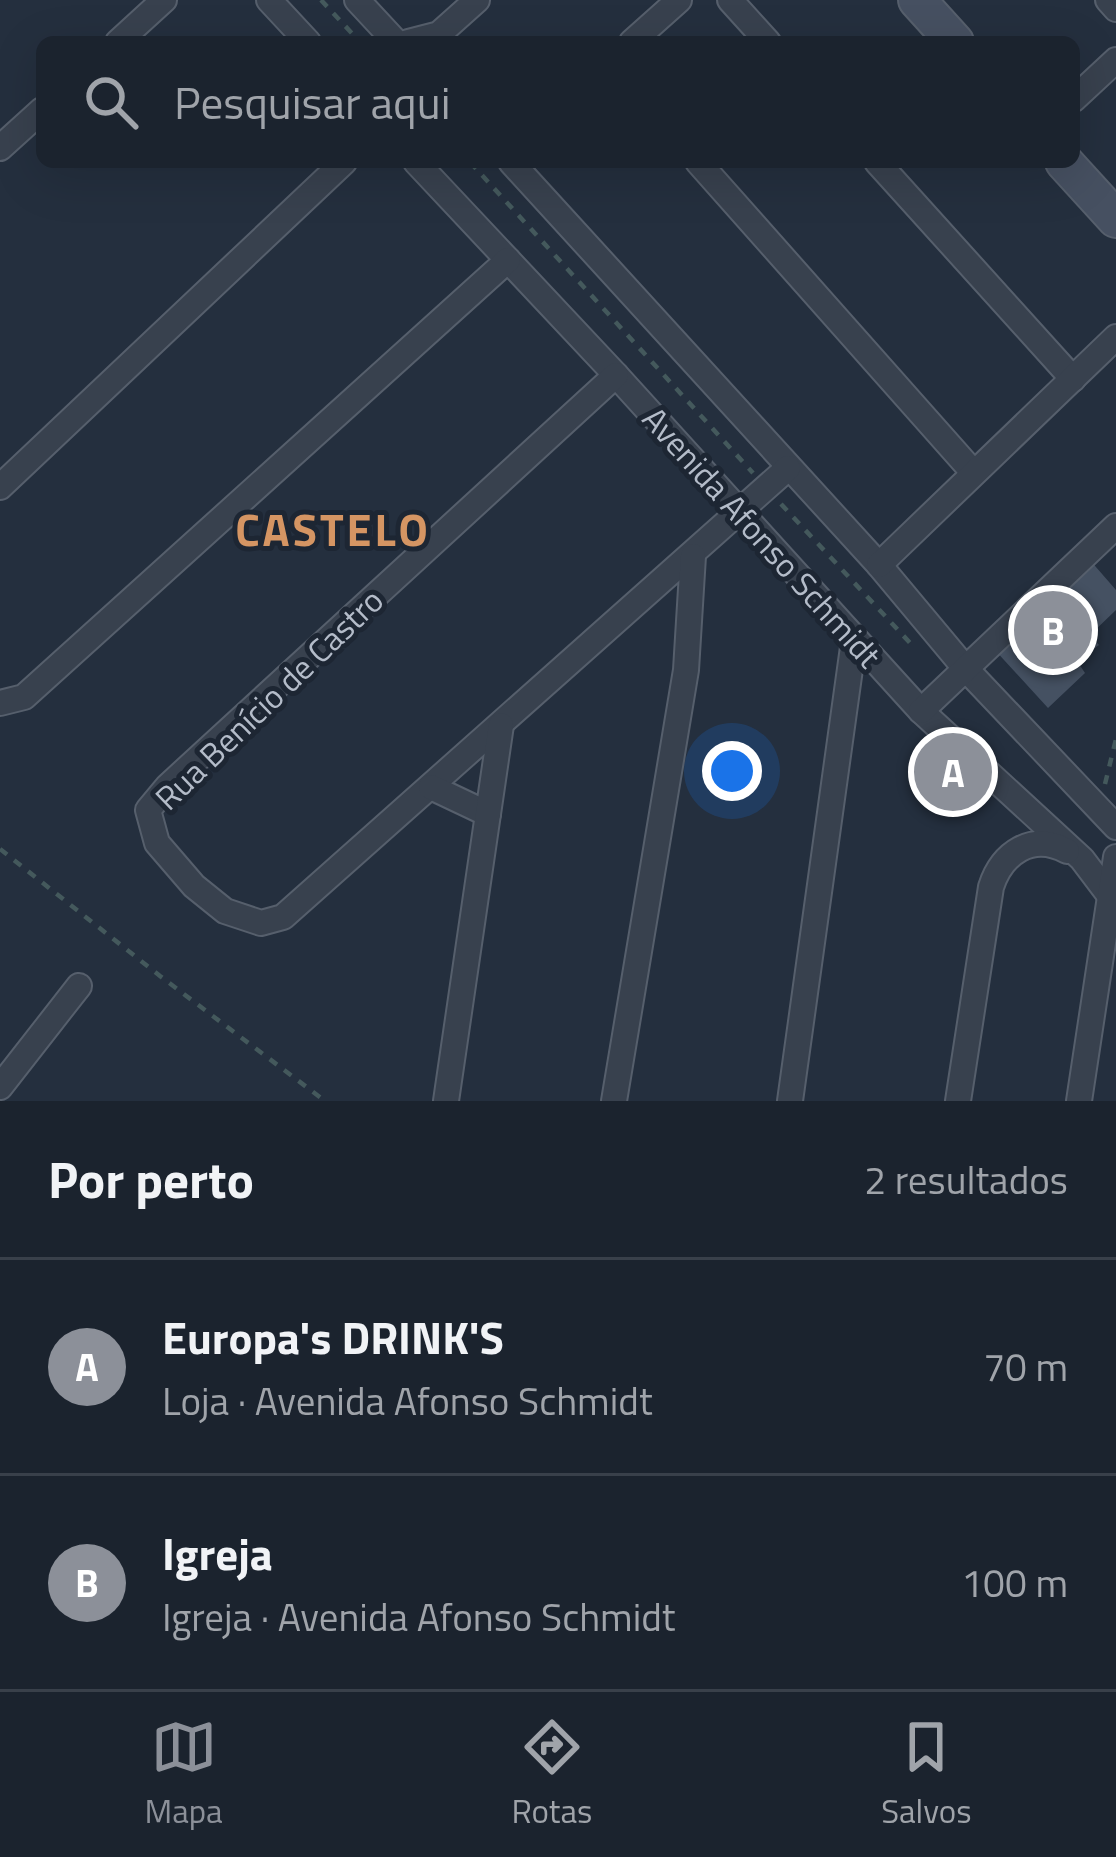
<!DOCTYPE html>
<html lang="pt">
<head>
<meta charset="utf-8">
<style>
	:root { --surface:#1b232e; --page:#242b36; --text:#f1f3f6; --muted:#a0a4aa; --line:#39404a; --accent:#8c9099 }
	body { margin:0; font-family:"Titillium Web",sans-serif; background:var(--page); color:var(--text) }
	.you { position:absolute; left:732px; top:771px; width:42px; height:42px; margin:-30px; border:9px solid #fff; border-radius:50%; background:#1a73e8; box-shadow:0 0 0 18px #1a73e833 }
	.badge { display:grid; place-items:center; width:78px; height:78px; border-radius:50%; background:var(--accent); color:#fff; font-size:39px; font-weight:700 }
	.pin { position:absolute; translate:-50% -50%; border:6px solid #fff; box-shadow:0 3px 12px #0006 }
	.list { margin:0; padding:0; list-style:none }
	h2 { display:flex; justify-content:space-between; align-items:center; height:156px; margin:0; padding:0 48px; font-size:51px }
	h2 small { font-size:39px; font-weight:400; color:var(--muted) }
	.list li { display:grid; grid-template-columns:78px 1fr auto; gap:36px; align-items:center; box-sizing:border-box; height:216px; padding:0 48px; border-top:3px solid var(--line) }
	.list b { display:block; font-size:45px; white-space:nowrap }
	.list p { margin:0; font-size:39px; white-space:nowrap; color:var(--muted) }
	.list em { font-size:39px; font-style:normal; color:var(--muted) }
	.icon { flex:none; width:66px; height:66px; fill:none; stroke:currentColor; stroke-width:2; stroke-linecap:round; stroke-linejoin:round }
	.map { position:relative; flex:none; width:1116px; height:1101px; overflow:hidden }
	.search { position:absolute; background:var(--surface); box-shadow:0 12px 48px #0002; left:36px; right:36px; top:36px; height:132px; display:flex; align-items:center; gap:30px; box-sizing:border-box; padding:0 42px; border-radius:18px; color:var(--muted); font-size:45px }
	.sheet { height:588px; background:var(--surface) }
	nav { display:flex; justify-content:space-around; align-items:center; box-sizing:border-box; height:168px; border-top:3px solid var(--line); background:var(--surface); font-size:33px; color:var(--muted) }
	nav a { display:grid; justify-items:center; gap:6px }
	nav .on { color:var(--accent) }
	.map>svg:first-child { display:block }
	.building { fill:#455162 }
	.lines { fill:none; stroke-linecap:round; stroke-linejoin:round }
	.street-casing { stroke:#565f6c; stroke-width:28 }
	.secondary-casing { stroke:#565f6c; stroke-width:40 }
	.path { stroke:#44595c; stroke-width:4.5; stroke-dasharray:9 9; stroke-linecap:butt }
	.street { stroke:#38414e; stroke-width:24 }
	.secondary { stroke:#465061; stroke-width:36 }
	.labels { text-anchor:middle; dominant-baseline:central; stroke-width:10; stroke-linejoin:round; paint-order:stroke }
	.street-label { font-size:33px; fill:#b4bcc9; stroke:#1d2633 }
	.district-label { font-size:45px; font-weight:bold; letter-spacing:3px; fill:#d59563; stroke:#1d2633 }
</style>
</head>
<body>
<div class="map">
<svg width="1116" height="1101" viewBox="0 0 1116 1101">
	<rect width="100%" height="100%" fill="#242f3e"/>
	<path class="building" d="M1089,559l27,31v20l-26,25 9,10 -22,16 8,12 -37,35 -55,-60z"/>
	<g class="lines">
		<g class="street-casing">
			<g id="street">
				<path d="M269,0l39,42"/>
				<path d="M357,0l39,42"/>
				<path d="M730,0l38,42"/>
				<path d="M1108,0l8,9"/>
				<path d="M118,42l46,-42"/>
				<path d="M408,42l31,-8 38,-34"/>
				<path d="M632,42l47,-42"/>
				<path d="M1074,99l42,-39"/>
				<path d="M0,148l42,-38"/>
				<path d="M416,162l200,213 305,336 161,148 34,45"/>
				<path d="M511,162l368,403 86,103 151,159"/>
				<path d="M698,162l275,310"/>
				<path d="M877,162l196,217"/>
				<path d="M616,375l-448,411 -20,24 9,33 37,43 31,25 36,12 22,-6 505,-449"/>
				<path d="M0,487l344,-325"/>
				<path d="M879,565l237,-228"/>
				<path d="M0,703l24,-6 484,-437"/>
				<path d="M921,711l195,-185"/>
				<path d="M431,787l57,27"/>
				<path d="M0,1087l79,-101"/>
				<path d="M446,1101l55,-376"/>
				<path d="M614,1101l72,-431 7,-114"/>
				<path d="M790,1101l64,-461"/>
				<path d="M958,1101l33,-214c11,-34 41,-55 76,-36"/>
				<path d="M1079,1101l37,-244"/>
			</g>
		</g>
		<g class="secondary-casing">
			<g id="secondary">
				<path d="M917,0l38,42"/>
				<path d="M1064,162l52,57"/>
			</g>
		</g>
		<g class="path">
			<path d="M321,0l39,42"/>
			<path d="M470,162l283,311"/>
			<path d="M781,504l131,141"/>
			<path d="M1105,784l11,-45"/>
			<path d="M0,849l160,127 165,125"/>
		</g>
		<use href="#street" class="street"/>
		<use href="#secondary" class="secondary"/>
	</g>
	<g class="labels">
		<g class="street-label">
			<text transform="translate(762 537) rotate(48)">Avenida Afonso Schmidt</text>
			<text transform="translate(269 699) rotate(-44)">Rua Benício de Castro</text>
		</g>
		<g class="district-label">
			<text x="333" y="529">CASTELO</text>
		</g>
	</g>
</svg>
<div class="you"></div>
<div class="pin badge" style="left:953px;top:772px">A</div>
<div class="pin badge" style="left:1053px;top:630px">B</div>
<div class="search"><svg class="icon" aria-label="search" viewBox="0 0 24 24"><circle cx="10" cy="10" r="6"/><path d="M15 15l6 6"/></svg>Pesquisar aqui</div>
</div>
<section class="sheet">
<h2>Por perto<small>2 resultados</small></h2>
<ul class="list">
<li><span class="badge">A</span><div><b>Europa's DRINK'S</b><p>Loja · Avenida Afonso Schmidt</p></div><em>70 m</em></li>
<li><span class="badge">B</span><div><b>Igreja</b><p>Igreja · Avenida Afonso Schmidt</p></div><em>100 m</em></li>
</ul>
</section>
<nav>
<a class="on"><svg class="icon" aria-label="map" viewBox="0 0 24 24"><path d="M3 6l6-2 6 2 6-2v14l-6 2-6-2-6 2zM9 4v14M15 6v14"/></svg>Mapa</a>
<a><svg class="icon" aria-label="directions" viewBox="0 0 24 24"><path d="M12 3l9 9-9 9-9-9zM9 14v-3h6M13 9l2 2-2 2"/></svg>Rotas</a>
<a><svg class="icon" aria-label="saved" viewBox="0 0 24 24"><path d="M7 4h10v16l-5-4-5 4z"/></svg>Salvos</a>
</nav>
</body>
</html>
